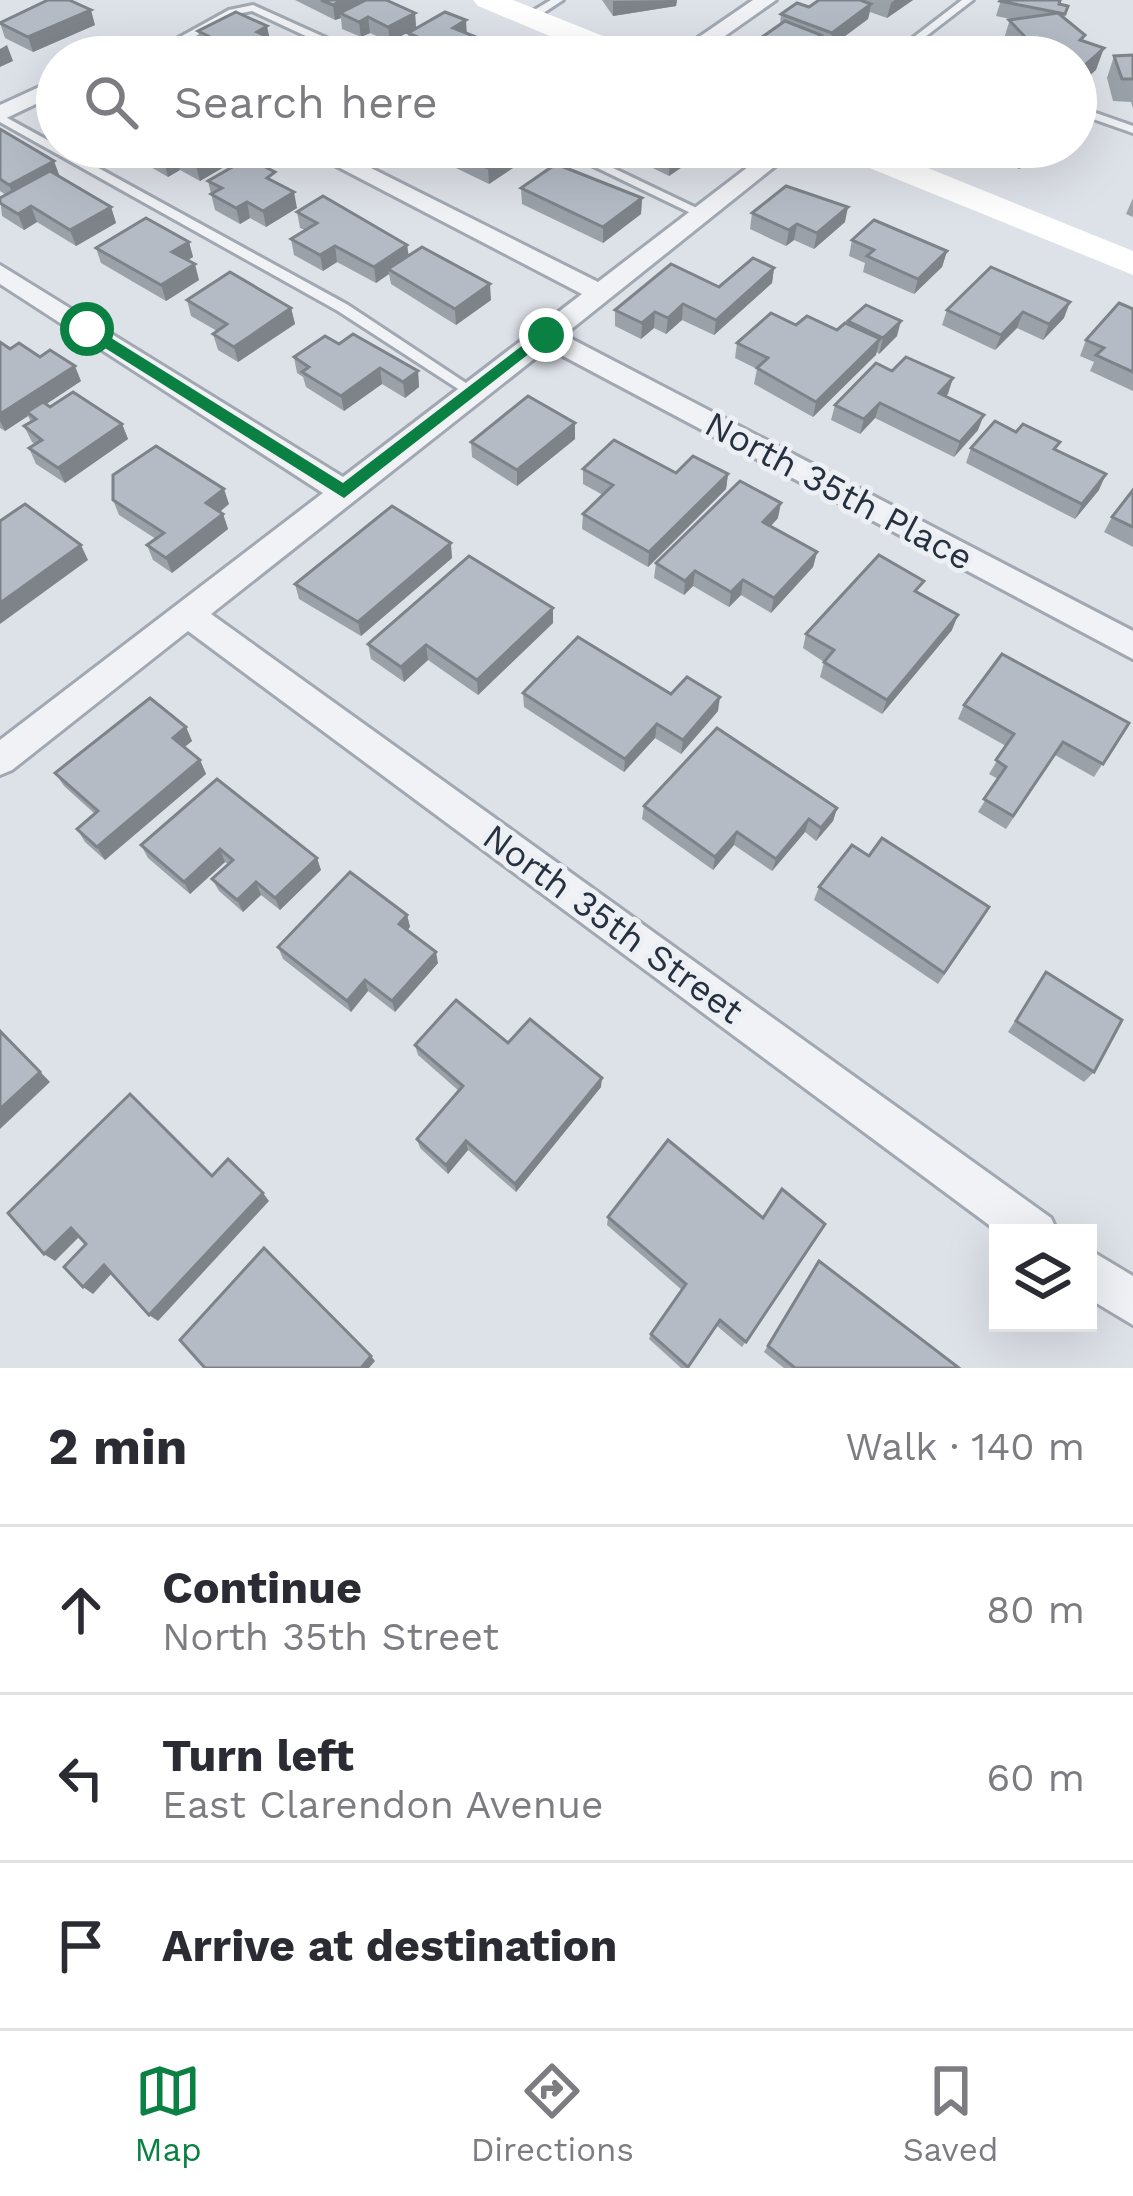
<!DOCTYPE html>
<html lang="en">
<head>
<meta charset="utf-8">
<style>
	:root { --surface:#fff; --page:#f2f2f3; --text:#2b2b33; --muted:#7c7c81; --line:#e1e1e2; --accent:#0b8043 }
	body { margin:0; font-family:"Work Sans",sans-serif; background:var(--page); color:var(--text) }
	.controls { position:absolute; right:36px; bottom:36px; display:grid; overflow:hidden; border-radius:0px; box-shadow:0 12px 48px #0002 }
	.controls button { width:108px; height:108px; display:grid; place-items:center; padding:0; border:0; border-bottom:3px solid var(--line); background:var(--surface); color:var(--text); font:60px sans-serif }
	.stop { position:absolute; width:36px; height:36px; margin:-27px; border:9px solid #0b8043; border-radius:50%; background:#fff }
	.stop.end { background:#0b8043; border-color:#fff; box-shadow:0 3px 12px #0008 }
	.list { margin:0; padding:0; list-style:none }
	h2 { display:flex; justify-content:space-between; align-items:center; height:156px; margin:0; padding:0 48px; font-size:51px }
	h2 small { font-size:39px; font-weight:400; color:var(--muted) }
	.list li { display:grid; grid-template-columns:78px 1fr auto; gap:36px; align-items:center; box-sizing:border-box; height:168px; padding:0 48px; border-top:3px solid var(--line) }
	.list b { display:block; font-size:45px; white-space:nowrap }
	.list p { margin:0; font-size:39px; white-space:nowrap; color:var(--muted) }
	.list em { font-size:39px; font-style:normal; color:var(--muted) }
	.icon { flex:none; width:66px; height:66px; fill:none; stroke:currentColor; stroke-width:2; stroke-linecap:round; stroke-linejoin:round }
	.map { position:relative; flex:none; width:1133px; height:1368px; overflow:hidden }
	.search { position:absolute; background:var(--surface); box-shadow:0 12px 48px #0002; left:36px; right:36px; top:36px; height:132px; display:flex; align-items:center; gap:30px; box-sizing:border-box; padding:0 42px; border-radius:66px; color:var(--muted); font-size:45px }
	.sheet { height:660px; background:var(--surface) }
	nav { display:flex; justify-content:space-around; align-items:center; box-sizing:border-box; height:168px; border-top:3px solid var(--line); background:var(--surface); font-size:33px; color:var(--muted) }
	nav a { display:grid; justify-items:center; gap:6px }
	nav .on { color:var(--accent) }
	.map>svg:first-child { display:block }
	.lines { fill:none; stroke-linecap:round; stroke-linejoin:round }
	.service-casing { stroke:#a2a8b2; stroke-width:6 }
	.minor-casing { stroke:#a2a8b2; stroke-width:6 }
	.service { fill:#f0f2f6; fill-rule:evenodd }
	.minor { fill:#f0f2f6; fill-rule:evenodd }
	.secondary { fill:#fff; fill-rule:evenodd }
	.wall { fill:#9ba1a9 }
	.shaded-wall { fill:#7e838a }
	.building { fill:#b4bbc5; stroke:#7e838a; stroke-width:3 }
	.route { fill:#0b8043 }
	.labels { text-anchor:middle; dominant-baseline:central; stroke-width:10; stroke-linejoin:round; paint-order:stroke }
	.street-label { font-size:36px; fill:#26303f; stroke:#ecf0f5 }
</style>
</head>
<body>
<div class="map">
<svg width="1133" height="1368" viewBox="0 0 1133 1368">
	<rect width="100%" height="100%" fill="#dde1e8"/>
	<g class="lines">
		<g class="service-casing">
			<g id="service">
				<path d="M551,0h12l-29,19h-8v-4z"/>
				<path d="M962,0h11l-57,44 28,13h-14l-20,-8 -10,8h-12z"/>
				<path d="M253,5l111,50 1,2h-14l-99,-46 -16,3 -79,43h-13l85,-47z"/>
				<path d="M1076,106l57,20v7l-57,-20z"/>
				<path d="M0,114l348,191 130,86 -7,5 -5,-2 -128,-83 -338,-189z"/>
				<path d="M554,147h15l138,66 -10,3z"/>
			</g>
		</g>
		<g class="minor-casing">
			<g id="minor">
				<path d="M753,0h23l-81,57h-25z"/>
				<path d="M57,79v15l-57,27v-16z"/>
				<path d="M300,147h29l269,135 176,-135h25l-235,188 569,296v28l-585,-311 -337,266 840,604 7,15h-58l-812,-602 -176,139 -12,5v-35l323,-247 -323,-209v-19l343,212 239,-183z"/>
				<path d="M1088,1249l45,27v49l-45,-27z"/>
			</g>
		</g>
		<use href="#service" class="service"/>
		<use href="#minor" class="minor"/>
		<g class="secondary">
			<path d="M473,0h40l125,50 4,7h-42l-122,-51z"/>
			<path d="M830,147h46l257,104v24l-298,-121z"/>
		</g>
	</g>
	<g class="wall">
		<path d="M295,0h68v2l52,11 1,15 -26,14 -20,-9 -9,4 -19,-8 -1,-11 -6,2z"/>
		<path d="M602,0h75l-1,6 -63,10z"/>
		<path d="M819,0h94l-26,18 -17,-6 -2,7 -39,29 -10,-4 -1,6 -10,7h-64l1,-8 35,-24 1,-11 28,-7z"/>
		<path d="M1001,0h61l-2,4 8,2 -4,12 21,17 -2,6 13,29 -20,-13h-71l3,-10 -5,-5 7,-23 -14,-3z"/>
		<path d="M0,23l95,2 -62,27 -28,-14z"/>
		<path d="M198,31l71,6 3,2 3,15 -5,3h-47l-22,-11z"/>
		<path d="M408,33h58l28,11 1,11 30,2h-95l-20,-8z"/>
		<path d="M1133,55v53l-2,-6 -18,-1 -6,-23 7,-22z"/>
		<path d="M57,96v29l-10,-6 -5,-16z"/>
		<path d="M0,129l59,48 52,30 5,16 -40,23 -39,-24 -13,8 -22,-14 -2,-18 6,-3 -6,-4z"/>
		<path d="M127,147h99l5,16 -31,18 -20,-11 -12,7 -38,-22z"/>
		<path d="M429,147h86l4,17 -30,20 -60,-29z"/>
		<path d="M622,147h83l-1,5 -35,24 -47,-23z"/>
		<path d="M957,147h102l-22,21 -11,-4 -7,5 -29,-11 -4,4 -30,-12z"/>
		<path d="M208,181l70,3 19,24 -31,19 -16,-9 -10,6 -25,-14z"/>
		<path d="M521,188l121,10 -1,16 -38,29 -81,-39z"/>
		<path d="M1133,198v19l-7,-3z"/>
		<path d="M297,212l110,33 2,11 82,44 -35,25 -65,-41 -2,-10 -13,9 -39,-21 -14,9 -29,-16 -3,-16 14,-9 -5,-2z"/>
		<path d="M752,213l93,9 -31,27 -20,-9 -8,6 -36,-17z"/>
		<path d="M852,240l95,11 -5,16 -28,27 -51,-22 2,-9 -16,-7z"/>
		<path d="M189,242l4,15 -5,3 11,20 -33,21 -65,-38 -5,-15z"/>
		<path d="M991,267l73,51 -21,22 -26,-12 -22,22 -53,-25 5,-15z"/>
		<path d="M774,268l-2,15 -58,52 -32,-15 -16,14 -12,-6 -13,11 -26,-13v-16l104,-23z"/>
		<path d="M187,300l104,8 4,16 -57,38 -20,-12 -5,-16 4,-3 -26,-15z"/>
		<path d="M1133,309v82l-43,-20 4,-9 -14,-6 6,-16z"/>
		<path d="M848,321l49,15 -18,18 -2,-2 -64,65 -59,-33 3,-15 -22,-11 2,-15 59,-18 41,5 10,-7z"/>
		<path d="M0,342l81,39 -35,23 4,3 72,17 6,15 -63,44 -29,-19 -7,-16 6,-4 -3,-2 -8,-16 7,-4 -3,-6 -23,15 -5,-3z"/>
		<path d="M339,344l79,27 1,16 -14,11 -23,-14 -38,27 -38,-24 -3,-10 -6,-4 -3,-16z"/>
		<path d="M892,371l61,7 -7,18 32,34 -24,27 -79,-39 -15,16 -29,-14 4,-15z"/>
		<path d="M575,439l-58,47 -45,-29 -1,-15z"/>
		<path d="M971,448l86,3 42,39 -24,29 -109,-56z"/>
		<path d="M583,469l93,4 52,1 -2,15 -78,78 -66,-38 1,-15 20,-19 -20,-11z"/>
		<path d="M1133,490v57l-29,-15 8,-15z"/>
		<path d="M113,500l116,4 -9,8 3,2 5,15 -56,44 -19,-13 -6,-15 9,-6 -37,-24z"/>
		<path d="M778,518l-7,8 46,26 -4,15 -42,46 -30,-18 -12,12 -36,-21 -9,9 -30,-17 2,-15z"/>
		<path d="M452,558l-91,78 -62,-37 -4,-15z"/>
		<path d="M553,608v15l-75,72 -50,-35 -24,22 -33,-23 -3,-15z"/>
		<path d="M952,630l-70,84 -62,-37 4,-15 -21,-14 3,-14z"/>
		<path d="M523,693l148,1 47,17 -37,43 -26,-16 -31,34 -100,-65z"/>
		<path d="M964,705l165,18 -35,54 -39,-22 -49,74 -28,-17 20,-33 -9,-5 17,-28 -48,-27z"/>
		<path d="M186,727l6,14 -7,6 15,13 6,14 -101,86 -20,-18 -8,-13 18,-15 -31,-28 -9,-13z"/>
		<path d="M217,779l104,91 -41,40 -19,-15 -18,17 -24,-21 -7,-12 16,-15 -3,-2 -35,32 -42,-36 -7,-13z"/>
		<path d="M644,806l193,2 -4,13 -17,20 -11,-9 -33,39 -38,-26 -21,25 -71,-51z"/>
		<path d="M869,856l113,64 -44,64 -124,-84 5,-13z"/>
		<path d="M407,915l3,12 -3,3 31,33 -43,49 -27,-21 -17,21 -68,-53 -5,-12z"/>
		<path d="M1046,972l48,100 -10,10 -76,-50z"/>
		<path d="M508,1043l93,44 -85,105 -48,-42 -20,24 -28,-26 -3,-9 42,-48 -41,-36 -3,-10z"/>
		<path d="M608,1217l155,1 62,6 -83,123 -25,-21 -29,42h-7l-32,-29 2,-5 31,-44 -75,-65z"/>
		<path d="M814,1268l145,100h-175l-20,-16z"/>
	</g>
	<g class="shaded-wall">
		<path d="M343,0h20l1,6 -24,7 1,5 -6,2 -2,-15z"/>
		<path d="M677,0l-1,6 -63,10v-15z"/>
		<path d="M895,0h18l-26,18 4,-15z"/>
		<path d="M871,4l-3,15 -39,29 3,-15z"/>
		<path d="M91,10l4,15 -62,27 -5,-15z"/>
		<path d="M415,13l1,15 -26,14 -2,-15z"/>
		<path d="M368,17l2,16 -9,4 -2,-15z"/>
		<path d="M466,20l1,16 -14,-8z"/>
		<path d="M267,26l3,14 2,-1 3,15 -5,3h-25v-3l12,-22z"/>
		<path d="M821,35l-3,15 -10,7h-19z"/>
		<path d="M494,44l1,13h-21z"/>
		<path d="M7,45l6,16 -13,6v-18z"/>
		<path d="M1104,48l-8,22 -20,18v-15z"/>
		<path d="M689,147h16l-1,5 -35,24 1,-16z"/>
		<path d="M1027,147h4l-5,17 -7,5z"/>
		<path d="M1044,147h15l-22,21z"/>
		<path d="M228,148l3,15 -31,18 -4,-15z"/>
		<path d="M518,148l1,16 -30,20 -1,-16z"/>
		<path d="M176,154l4,16 -12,7 -4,-16z"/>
		<path d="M54,161l6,16 -45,23 -6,-15z"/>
		<path d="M294,192l3,16 -31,19 -3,-16z"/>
		<path d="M642,198l-1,16 -38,29v-16z"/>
		<path d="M247,202l3,16 -10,6 -4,-16z"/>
		<path d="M31,206l6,16 -13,8 -6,-16z"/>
		<path d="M111,207l5,16 -40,23 -6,-16z"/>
		<path d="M848,207l-3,15 -31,27 3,-16z"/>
		<path d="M797,224l-3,16 -8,6 3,-16z"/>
		<path d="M189,242l4,15 -16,10 -5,-15z"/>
		<path d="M407,245l2,15 -21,9 1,5 -13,9 -2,-16z"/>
		<path d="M335,246l2,16 -14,9 -3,-16z"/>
		<path d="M947,251l-5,16 -28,27 4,-15z"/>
		<path d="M195,264l4,16 -33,21 -5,-16z"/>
		<path d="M774,268l-2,15 -58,52 2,-15z"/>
		<path d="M490,284l1,16 -35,25 -1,-16z"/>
		<path d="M1070,302l-6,16 -21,22 6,-16z"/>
		<path d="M683,304l-1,16 -16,14 2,-16z"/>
		<path d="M291,308l4,16 -57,38 -4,-15z"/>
		<path d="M655,312l-1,16 -13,11 1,-16z"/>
		<path d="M1023,312l-6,16 -22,22 6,-15z"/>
		<path d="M901,321l-4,15 -18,18 4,-16z"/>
		<path d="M880,339l-4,16 -63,62 3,-15z"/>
		<path d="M75,366l6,15 -51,34 -3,-3 1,4 -23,15 -5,-10v-7z"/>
		<path d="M380,368l2,16 -38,27 -3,-15z"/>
		<path d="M418,371l1,16 -14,11 -2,-16z"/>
		<path d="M953,378l-5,16 -14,15 5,-16z"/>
		<path d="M880,403l-5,15 -15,16 4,-15z"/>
		<path d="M984,415l-6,15 -24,27 6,-15z"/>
		<path d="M575,423v16l-58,47v-16z"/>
		<path d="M122,424l6,15 -63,44 -7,-15z"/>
		<path d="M728,474l-2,15 -78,78 1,-15z"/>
		<path d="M1106,474l-7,16 -24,29 7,-15z"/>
		<path d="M224,489l5,15 -18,14 -5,-15z"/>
		<path d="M781,503l-3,15 -18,19 3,-15z"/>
		<path d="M223,514l5,15 -56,44 -6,-15z"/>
		<path d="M451,543l1,15 -91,78 -3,-14z"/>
		<path d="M81,545l7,15 -88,64v-21z"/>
		<path d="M817,552l-4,15 -42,46 3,-15z"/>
		<path d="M695,571l-2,15 -9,9 1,-14z"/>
		<path d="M743,580l-2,15 -12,12 2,-15z"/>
		<path d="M553,608v15l-75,72 -1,-15z"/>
		<path d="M958,615l-6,15 -70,84 5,-14z"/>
		<path d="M426,645l2,15 -24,22 -3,-15z"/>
		<path d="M720,697l-2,14 -37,43 2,-14z"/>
		<path d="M657,724l-2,14 -31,34 1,-13z"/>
		<path d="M186,727l6,14 -13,10 -6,-13z"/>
		<path d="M200,760l6,14 -101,86 -8,-13z"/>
		<path d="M837,808l-4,13 -17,20 5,-13z"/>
		<path d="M809,819l-4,13 -33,39 4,-12z"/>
		<path d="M737,832l-3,13 -21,25 2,-13z"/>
		<path d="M220,849l5,13 -35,32 -6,-12z"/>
		<path d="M317,858l4,12 -41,40 -5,-12z"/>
		<path d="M256,882l5,13 -18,17 -6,-12z"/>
		<path d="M407,915l3,12 -8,9 -3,-12z"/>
		<path d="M436,952l2,11 -43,49 -3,-11z"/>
		<path d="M365,980l3,11 -17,21 -4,-11z"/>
		<path d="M0,1030l50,52 -50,47z"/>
		<path d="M602,1078l-1,9 -85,105 -1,-8z"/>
		<path d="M466,1141l2,9 -20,24 -2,-9z"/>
		<path d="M263,1193l6,8 -111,120 -9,-6z"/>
		<path d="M71,1228l10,7 -26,26 -11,-7z"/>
		<path d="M104,1265l9,7 -20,22 -10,-7z"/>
		<path d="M371,1356l4,5 -6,7h-8z"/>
	</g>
	<g class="building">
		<path d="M48,0h21l22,10 -63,27 -28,-14z"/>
		<path d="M321,0h22l-10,5z"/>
		<path d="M366,0h20l29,13 -27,14 -20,-10 -9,5 -19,-9z"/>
		<path d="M819,0h41l11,4 -39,29 -51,-19 16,-11 12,4z"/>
		<path d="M1001,0h59l-1,4 9,2 -3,8 -65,-13z"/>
		<path d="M236,12l31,14 -10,6 15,7 -27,15 -47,-23z"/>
		<path d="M445,12l21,8 -13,8 41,16 -20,13h-10l-56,-24z"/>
		<path d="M1058,13l27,22 -5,5 24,8 -28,25v-16h-50l-8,-3 -9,-10 20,-3 -20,-21z"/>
		<path d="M785,21l36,14 -32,22h-24l-20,-8z"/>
		<path d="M308,48l21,9h-57l11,-7 12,5z"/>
		<path d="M505,49l20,8h-33z"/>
		<path d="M1133,55v24h-11l-8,-23z"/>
		<path d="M57,96v16l-15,-9z"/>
		<path d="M0,129l54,32 -45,24 -9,-6z"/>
		<path d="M138,147h88l2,1 -32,18 -20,-12 -12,7z"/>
		<path d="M444,147h71l3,1 -30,20z"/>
		<path d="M642,147h47l-19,13z"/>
		<path d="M248,158l27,14 -8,6 27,14 -31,19 -16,-9 -11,6 -25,-14 11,-6 -14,-7z"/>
		<path d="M556,164l86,34 -39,29 -82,-39z"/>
		<path d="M50,171l61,36 -41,23 -39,-24 -13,8 -18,-11v-5z"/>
		<path d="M786,186l62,21 -31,26 -20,-9 -8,6 -37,-17z"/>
		<path d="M323,196l84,49 -33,22 -39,-21 -15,9 -29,-16 26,-16 -20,-11z"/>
		<path d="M146,218l43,24 -17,10 23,12 -34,21 -65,-37z"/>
		<path d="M874,220l73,31 -29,28 -51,-23 7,-6 -22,-10z"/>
		<path d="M422,247l68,37 -35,25 -67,-40z"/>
		<path d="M753,258l21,10 -58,52 -33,-16 -15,14 -13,-6 -13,11 -27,-13 56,-46 48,23z"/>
		<path d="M991,267l79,35 -21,22 -26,-12 -22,23 -54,-25z"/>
		<path d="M230,272l61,36 -57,39 -21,-13 14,-10 -40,-24z"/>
		<path d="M1119,303l14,6v63l-37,-17 8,-7 -18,-8z"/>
		<path d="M866,305l35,16 -18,17 -35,-17z"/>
		<path d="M771,313l25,12 11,-9 30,14 8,-7 35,16 -64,63 -59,-34 11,-10 -31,-15z"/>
		<path d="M353,334l65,37 -15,11 -23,-14 -39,28 -39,-24 7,-5 -15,-10 31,-21 14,8z"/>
		<path d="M0,342l10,7 9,-6 21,14 10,-7 25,16 -75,48z"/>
		<path d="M906,357l47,21 -14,15 45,22 -24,27 -80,-39 -16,16 -29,-14 41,-42 16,8z"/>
		<path d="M73,392l49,32 -64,44 -29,-20 13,-8 -18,-14 12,-7 -9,-7 16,-10 7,5z"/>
		<path d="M528,396l47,27 -58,47 -46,-28z"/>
		<path d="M995,421l21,11 7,-8 37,18 -6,7 52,25 -24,30 -111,-56z"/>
		<path d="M614,440l62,33 17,-17 35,18 -79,78 -66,-38 30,-29 -30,-16z"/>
		<path d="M156,446l68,43 -18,14 17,11 -57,44 -19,-13 17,-12 -51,-33v-25z"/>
		<path d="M740,481l41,22 -18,19 54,30 -43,46 -31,-18 -12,12 -36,-21 -10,10 -29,-18z"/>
		<path d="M1133,490v37l-21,-10z"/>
		<path d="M25,504l56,41 -81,58v-82z"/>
		<path d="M392,506l59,37 -93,79 -63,-38z"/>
		<path d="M879,555l45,26 -9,10 43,24 -71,85 -63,-38 10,-12 -28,-16z"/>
		<path d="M469,556l84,52 -76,72 -51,-35 -25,22 -33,-23z"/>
		<path d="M578,637l93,57 16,-17 33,20 -37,43 -26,-16 -32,35 -102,-66z"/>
		<path d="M1002,654l127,69 -26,41 -40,-22 -50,74 -29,-17 22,-32 -10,-7 18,-26 -50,-29z"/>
		<path d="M150,698l36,29 -13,11 27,22 -103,87 -20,-18 21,-18 -43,-38z"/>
		<path d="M717,728l120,80 -16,20 -12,-9 -33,40 -39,-27 -22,25 -71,-51z"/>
		<path d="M217,779l100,79 -42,40 -19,-16 -19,18 -25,-21 21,-19 -13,-11 -36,33 -43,-37z"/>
		<path d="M882,838l107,69 -45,66 -125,-86 33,-42 17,11z"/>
		<path d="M350,872l57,43 -8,9 37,28 -44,49 -27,-21 -18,21 -69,-54z"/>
		<path d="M1046,972l76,48 -28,52 -78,-51z"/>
		<path d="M456,1000l52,43 22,-24 72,59 -87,106 -49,-43 -20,24 -29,-26 46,-53 -48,-41z"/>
		<path d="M0,1031l40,41 -40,37z"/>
		<path d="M130,1094l82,82 16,-17 35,34 -114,122 -45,-50 -21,22 -19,-20 22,-23 -15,-16 -27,26 -36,-41z"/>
		<path d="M668,1140l95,78 19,-29 43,35 -79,118 -26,-22 -32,47 -37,-33 35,-50 -78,-67z"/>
		<path d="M264,1248l107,108 -10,12h-156l-25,-28z"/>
		<path d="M819,1261l140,107h-164l-27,-22z"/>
	</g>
	<path class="route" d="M81,326h11l251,157 197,-151 13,3 -209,163 -263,-165z"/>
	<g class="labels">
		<g class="street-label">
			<text transform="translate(839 491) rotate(28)">North 35th Place</text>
			<text transform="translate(613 924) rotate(36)">North 35th Street</text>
		</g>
	</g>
</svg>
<div class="controls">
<button><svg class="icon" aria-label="layers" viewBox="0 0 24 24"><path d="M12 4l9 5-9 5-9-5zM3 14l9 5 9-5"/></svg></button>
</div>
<div class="stop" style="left:87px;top:329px"></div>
<div class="stop end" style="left:546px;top:335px"></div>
<div class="search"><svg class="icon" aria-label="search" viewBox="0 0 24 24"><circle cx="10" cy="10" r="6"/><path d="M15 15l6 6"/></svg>Search here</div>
</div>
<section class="sheet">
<h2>2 min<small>Walk · 140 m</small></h2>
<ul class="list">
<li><svg class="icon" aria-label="ahead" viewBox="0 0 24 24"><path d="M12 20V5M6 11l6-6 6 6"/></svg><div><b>Continue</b><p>North 35th Street</p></div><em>80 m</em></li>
<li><svg class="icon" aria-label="left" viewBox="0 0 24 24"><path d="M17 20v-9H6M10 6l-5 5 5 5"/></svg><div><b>Turn left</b><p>East Clarendon Avenue</p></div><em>60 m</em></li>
<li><svg class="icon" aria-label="arrive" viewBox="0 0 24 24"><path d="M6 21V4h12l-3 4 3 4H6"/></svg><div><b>Arrive at destination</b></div></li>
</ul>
</section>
<nav>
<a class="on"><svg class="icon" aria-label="map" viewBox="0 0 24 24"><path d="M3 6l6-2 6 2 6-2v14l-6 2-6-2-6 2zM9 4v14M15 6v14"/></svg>Map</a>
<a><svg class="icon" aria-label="directions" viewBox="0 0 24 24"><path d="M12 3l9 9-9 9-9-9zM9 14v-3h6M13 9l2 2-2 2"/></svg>Directions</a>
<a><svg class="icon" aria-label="saved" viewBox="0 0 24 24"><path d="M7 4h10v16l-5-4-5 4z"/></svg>Saved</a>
</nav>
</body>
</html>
